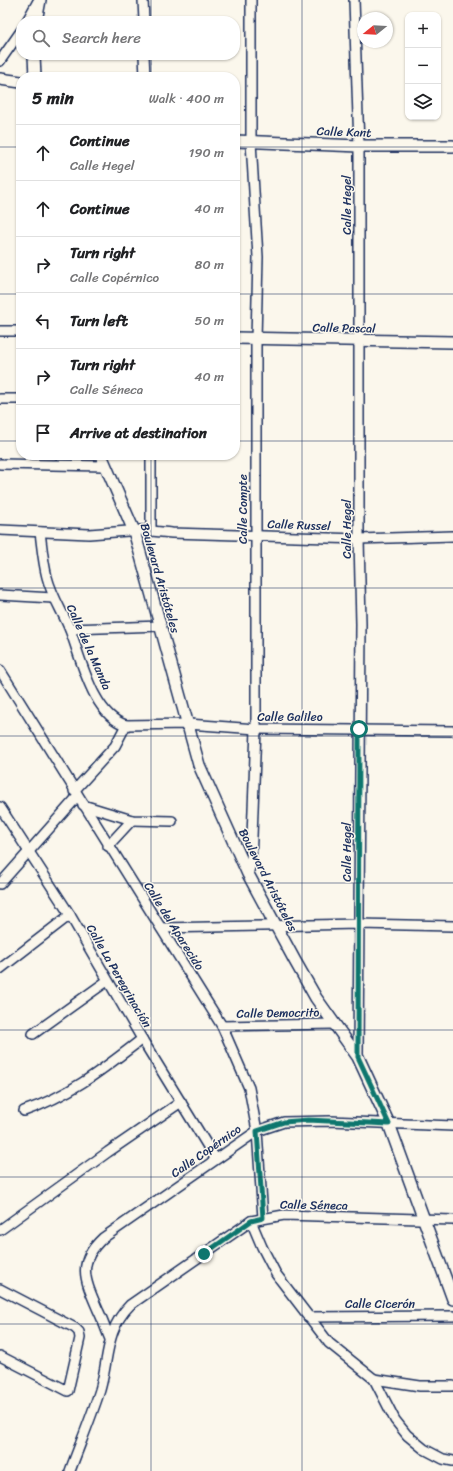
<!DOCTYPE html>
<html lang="en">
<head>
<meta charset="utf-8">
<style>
	:root { --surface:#fff; --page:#f2f2f2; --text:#202124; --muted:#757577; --line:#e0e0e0 }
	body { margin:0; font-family:Sriracha,sans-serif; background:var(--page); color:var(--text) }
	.controls { position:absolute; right:12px; top:12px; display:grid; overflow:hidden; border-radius:8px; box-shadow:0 1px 3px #0004 }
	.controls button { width:36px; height:36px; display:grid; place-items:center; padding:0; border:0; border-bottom:1px solid var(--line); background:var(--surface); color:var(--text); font:20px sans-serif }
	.compass { position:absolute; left:357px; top:12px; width:36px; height:36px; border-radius:50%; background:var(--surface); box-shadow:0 1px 3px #0004; rotate:252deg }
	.stop { position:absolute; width:12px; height:12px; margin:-9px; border:3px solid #0f766e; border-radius:50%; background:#fff }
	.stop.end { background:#0f766e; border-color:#fff; box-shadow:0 1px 4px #0008 }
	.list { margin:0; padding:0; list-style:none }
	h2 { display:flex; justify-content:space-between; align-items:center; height:52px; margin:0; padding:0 16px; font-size:17px }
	h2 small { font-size:13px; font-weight:400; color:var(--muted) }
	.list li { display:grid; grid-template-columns:26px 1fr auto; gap:12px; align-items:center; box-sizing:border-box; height:56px; padding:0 16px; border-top:1px solid var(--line) }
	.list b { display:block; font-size:15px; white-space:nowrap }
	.list p { margin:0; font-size:13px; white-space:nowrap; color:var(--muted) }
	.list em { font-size:13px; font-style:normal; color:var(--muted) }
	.icon { flex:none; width:22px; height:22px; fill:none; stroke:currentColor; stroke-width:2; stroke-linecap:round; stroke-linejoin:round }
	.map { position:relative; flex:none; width:453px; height:1471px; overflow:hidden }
	.search { position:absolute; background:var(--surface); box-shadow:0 1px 3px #0004; left:16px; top:16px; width:224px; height:44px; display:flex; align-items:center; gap:10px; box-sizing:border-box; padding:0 14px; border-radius:16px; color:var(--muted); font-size:15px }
	.panel { position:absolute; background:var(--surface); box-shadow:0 1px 3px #0004; left:16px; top:72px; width:224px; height:388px; border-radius:16px }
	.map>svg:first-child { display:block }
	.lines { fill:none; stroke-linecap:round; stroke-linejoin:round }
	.minor-casing { stroke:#1b2f5e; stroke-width:12 }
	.tertiary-casing { stroke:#1b2f5e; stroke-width:14 }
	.minor { stroke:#fbf7ec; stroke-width:9 }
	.tertiary { stroke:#fbf7ec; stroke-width:11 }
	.route { stroke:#0f766e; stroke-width:5 }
	.grid { fill:none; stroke:#1b2f5e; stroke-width:1; stroke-opacity:0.55 }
	.labels { text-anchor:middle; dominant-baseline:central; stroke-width:3; stroke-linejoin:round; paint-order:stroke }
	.street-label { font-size:12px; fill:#1b2f5e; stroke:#fbf7ec }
</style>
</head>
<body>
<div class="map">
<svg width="453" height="1471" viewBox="0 0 453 1471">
	<rect width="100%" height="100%" fill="#fbf7ec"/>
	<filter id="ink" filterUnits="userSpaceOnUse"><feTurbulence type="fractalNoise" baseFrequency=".025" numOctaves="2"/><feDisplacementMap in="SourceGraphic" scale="8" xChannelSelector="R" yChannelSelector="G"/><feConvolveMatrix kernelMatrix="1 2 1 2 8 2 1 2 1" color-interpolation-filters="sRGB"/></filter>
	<g filter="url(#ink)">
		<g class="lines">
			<g class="minor-casing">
				<g id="minor">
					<path d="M143,0l1,21"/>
					<path d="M354,0l5,146v393l2,85 -3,433"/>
					<path d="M27,21l11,-20"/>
					<path d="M144,55l1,22"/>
					<path d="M0,61l21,-30"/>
					<path d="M0,331h21"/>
					<path d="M0,399h21"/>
					<path d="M0,464l105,2"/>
					<path d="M0,530l89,4 52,-4 31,3 187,6 94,-3"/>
					<path d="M151,531v-76"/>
					<path d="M40,532c2,15 3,30 7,45 5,20 16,35 23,53 11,28 23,86 56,95l62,-1 68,5 197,2"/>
					<path d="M0,595l53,3"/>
					<path d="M70,629l91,-3"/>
					<path d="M0,670l222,356 27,62 8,43 6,87"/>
					<path d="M74,791l41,-45 11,-21"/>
					<path d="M83,805l49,15 40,1"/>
					<path d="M0,807l70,108 72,124 73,119"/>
					<path d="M108,846l24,-26"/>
					<path d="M248,874l3,-10 5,-135v-390l2,-82 -7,-115v-142"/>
					<path d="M0,884l78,-88"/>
					<path d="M161,928l198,-4 94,2"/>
					<path d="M0,969l70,-54"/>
					<path d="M222,1026l113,-2"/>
					<path d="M33,1034l74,-53"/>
					<path d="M24,1111c47,-16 79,-42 118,-72"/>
					<path d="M251,1221l11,26 14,27 53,69 45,36 21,41 12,15 17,14 19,10 10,2"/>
					<path d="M0,1230l108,-78 73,-50"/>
					<path d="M0,1289l75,39 4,4 1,6 -12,53 -68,-35"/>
					<path d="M308,1317l145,-1"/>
					<path d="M110,1339c-4,-9 -7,-19 -12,-29 -13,-30 -22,-47 5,-72l154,-107 27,-9 46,-1 123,5"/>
					<path d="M374,1379l46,7h33"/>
					<path d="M70,1471c10,-27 21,-53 30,-81 9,-31 5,-60 30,-85l121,-84 33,-6 169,5"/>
				</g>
			</g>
			<g class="tertiary-casing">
				<g id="tertiary">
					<path d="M36,21l4,-21"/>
					<path d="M34,55l1,22"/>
					<path d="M0,79l21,3"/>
					<path d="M235,141l124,5h94"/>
					<path d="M235,338l218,4"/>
					<path d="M101,455l33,76 65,234 49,109 47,87 21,37 42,59 31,67 64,175"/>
				</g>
			</g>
			<use href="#minor" class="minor"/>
			<use href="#tertiary" class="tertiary"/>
		</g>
	</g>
	<g class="lines" filter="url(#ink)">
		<path class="route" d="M204,1254l47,-33 12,-3 -6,-87 27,-9 24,-2 81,4 -31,-67 1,-328"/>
	</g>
	<path class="grid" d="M151,0v21M302,0v1471M151,55v22M0,147h21M235,147h218M0,294h21M235,294h218M0,441h21M235,441h218M151,455v1016M0,588h453M0,736h453M0,883h453M0,1030h453M0,1177h453M0,1324h453"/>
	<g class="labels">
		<g class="street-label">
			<text transform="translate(344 132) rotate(2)">Calle Kant</text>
			<text transform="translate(347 205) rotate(-90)">Calle Hegel</text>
			<text transform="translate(344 328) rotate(1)">Calle Pascal</text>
			<text transform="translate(243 509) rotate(-90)">Calle Compte</text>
			<text transform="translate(299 525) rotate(2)">Calle Russel</text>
			<text transform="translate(347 529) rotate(-90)">Calle Hegel</text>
			<text transform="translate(160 578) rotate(74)">Boulevard Aristóteles</text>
			<text transform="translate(89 647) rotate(66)">Calle de la Manda</text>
			<text x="290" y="717">Calle Galileo</text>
			<text transform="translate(347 852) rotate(-90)">Calle Hegel</text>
			<text transform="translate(268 880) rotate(63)">Boulevard Aristóteles</text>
			<text transform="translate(174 926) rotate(58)">Calle del Aparecido</text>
			<text transform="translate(119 976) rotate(60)">Calle La Peregrinación</text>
			<text transform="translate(278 1013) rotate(-1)">Calle Democrito</text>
			<text transform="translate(206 1151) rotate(-35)">Calle Copérnico</text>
			<text transform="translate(314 1205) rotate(1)">Calle Séneca</text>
			<text x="380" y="1304">Calle Cicerón</text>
		</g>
	</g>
</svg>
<div class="controls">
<button>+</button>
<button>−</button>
<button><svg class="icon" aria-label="layers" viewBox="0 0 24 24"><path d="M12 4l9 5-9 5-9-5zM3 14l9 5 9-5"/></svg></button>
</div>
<svg class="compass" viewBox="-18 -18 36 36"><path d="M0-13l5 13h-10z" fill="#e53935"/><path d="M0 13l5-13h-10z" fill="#757577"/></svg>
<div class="stop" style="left:359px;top:729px"></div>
<div class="stop end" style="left:204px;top:1254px"></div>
<div class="search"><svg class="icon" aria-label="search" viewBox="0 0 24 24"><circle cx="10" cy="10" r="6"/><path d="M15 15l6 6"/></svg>Search here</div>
<section class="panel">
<h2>5 min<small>Walk · 400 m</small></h2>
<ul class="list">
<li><svg class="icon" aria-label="ahead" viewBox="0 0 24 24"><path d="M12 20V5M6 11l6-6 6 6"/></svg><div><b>Continue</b><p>Calle Hegel</p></div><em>190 m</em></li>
<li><svg class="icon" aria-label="ahead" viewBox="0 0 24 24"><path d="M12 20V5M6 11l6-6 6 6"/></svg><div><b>Continue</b></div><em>40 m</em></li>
<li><svg class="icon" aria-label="right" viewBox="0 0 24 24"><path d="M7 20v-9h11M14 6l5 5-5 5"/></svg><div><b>Turn right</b><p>Calle Copérnico</p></div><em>80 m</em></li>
<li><svg class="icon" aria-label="left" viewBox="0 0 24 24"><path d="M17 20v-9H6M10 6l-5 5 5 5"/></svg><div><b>Turn left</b></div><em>50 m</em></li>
<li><svg class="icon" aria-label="right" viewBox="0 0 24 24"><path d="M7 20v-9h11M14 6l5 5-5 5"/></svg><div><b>Turn right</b><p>Calle Séneca</p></div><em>40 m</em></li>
<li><svg class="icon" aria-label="arrive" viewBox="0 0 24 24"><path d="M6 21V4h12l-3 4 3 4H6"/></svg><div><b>Arrive at destination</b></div></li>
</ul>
</section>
</div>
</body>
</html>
